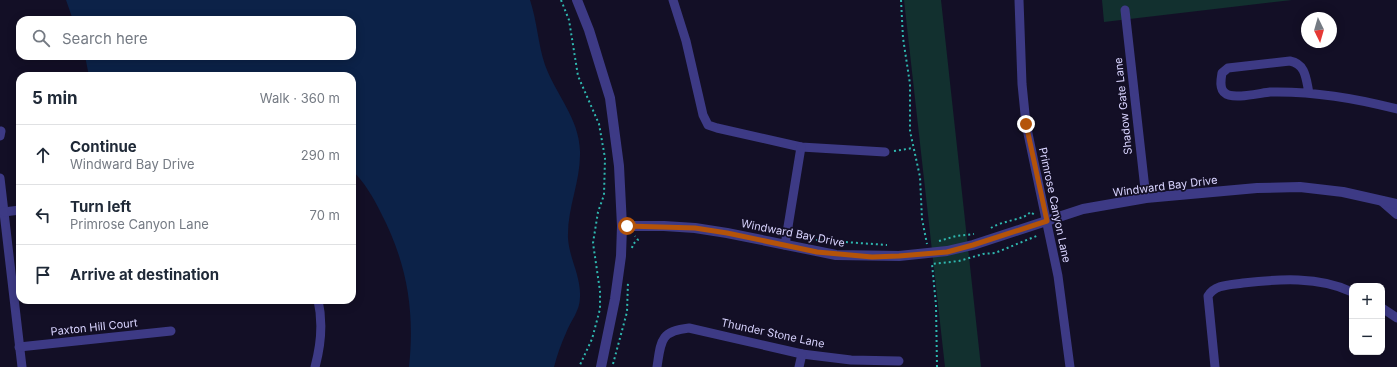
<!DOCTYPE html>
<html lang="en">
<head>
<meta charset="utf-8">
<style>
	:root { --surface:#fff; --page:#f2f2f3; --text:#1f2937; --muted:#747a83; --line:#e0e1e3 }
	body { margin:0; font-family:Inter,sans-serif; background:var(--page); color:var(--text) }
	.controls { position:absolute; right:12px; bottom:12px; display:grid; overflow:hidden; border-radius:8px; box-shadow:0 2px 10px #0003 }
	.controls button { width:36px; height:36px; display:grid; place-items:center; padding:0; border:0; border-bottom:1px solid var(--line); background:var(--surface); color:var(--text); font:20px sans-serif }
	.compass { position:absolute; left:1301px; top:12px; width:36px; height:36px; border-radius:50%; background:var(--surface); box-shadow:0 2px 10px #0003; rotate:175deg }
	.stop { position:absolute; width:12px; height:12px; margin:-9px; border:3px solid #b45309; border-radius:50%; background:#fff }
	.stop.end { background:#b45309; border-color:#fff; box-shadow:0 1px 4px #0008 }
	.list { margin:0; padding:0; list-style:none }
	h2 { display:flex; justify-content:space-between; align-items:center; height:52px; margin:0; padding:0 16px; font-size:17px }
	h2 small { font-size:13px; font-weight:400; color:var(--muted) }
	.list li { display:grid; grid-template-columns:26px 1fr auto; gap:12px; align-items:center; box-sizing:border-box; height:60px; padding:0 16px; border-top:1px solid var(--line) }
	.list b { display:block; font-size:15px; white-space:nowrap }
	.list p { margin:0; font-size:13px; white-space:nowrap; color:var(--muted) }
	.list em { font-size:13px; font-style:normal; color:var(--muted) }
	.icon { flex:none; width:22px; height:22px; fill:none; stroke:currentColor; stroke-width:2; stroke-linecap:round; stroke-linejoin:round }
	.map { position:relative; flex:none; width:1397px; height:367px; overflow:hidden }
	.search { position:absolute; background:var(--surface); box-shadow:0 2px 10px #0003; left:16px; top:16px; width:340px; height:44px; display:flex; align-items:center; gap:10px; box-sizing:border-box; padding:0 14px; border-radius:12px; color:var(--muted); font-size:15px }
	.panel { position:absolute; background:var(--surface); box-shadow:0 2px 10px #0003; left:16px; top:72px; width:340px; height:232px; border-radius:12px }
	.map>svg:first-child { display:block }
	.green { fill:#12302f }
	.water { fill:#0c2248 }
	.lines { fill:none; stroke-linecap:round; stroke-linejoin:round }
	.path { stroke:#2fb8b0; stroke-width:2; stroke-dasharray:2 3; stroke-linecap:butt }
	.minor { stroke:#3d3a85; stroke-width:9 }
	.tertiary { stroke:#3d3a85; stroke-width:10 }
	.route { stroke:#b45309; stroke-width:5 }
	.labels { text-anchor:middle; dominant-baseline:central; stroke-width:3.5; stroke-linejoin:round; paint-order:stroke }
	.street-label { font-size:11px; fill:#d9d4ff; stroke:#130f26 }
</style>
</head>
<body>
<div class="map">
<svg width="1397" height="367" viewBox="0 0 1397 367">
	<rect width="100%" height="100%" fill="#130f26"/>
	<g class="green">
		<path d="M904,0h37l40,367h-36z"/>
		<path d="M1102,0h190l-188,22z"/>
	</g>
	<path class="water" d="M66,0h464c7,21 8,44 15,65 11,30 34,53 35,86 1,30 -13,57 -12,87 1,20 13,38 12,59 0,14 -9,23 -14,36 -5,11 -9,22 -12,34h-145c6,-56 -2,-104 -28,-154 -8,-16 -16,-30 -29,-43v-94h-263l-4,-20h267v-36h-279z"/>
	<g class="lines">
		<g class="path">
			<path d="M561,0l8,20 9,56 21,48 6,34 -1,37 -6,17 -5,31 7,48v18l-8,30 -13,28"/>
			<path d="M901,0l2,38 7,46v47l10,46 2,42 5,25"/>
			<path d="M894,151l19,-3"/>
			<path d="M991,228c12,-8 34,-8 39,-16l5,3"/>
			<path d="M816,240l71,5"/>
			<path d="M939,241l17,-5 18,-2"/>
			<path d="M632,248l1,-4 5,-4 -3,-4"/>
			<path d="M613,364l14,-52 1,-31"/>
			<path d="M937,367l-1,-62 -4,-41 27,-3 24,-7 12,-1 44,-18"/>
		</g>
		<g class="minor">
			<path d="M673,0l13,41 17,74 5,10 9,3 84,19 84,5"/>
			<path d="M1019,0l3,84 4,40 32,152 12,91"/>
			<path d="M1125,10l21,188"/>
			<path d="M1309,93c-3,-14 -3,-29 -19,-32l-62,7 -6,5c-1,6 -3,16 3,20 7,7 35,0 45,-1 43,-1 85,6 127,17"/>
			<path d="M0,136l1,-5"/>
			<path d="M0,178l22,189"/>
			<path d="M4,212l16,-2"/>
			<path d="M785,245l16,-98"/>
			<path d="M1382,308l15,10"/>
			<path d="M19,347l152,-16"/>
			<path d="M315,367c6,-22 8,-45 3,-67"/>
			<path d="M657,367c4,-26 3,-36 32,-39l113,26 49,6 48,1"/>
			<path d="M799,367l3,-13"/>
			<path d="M1215,367l-7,-71c7,-12 23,-11 35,-13 35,-4 76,-7 109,9"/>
		</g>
		<g class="tertiary">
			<path d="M577,0l12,30 21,68 9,68 3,60 -1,30 -6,43 -14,68"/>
			<path d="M1382,201l15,13"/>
			<path d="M622,226h42l31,2 32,5 109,22 63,1 48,-5 26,-6 110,-36 63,-11 111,-10 43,-1 43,5 54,12"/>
		</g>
	</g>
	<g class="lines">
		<path class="route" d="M627,226l68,2 32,5 90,19 55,5 27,-1 48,-4 26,-7 74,-24 -21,-97"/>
	</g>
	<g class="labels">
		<g class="street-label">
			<text transform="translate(1123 106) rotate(-96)">Shadow Gate Lane</text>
			<text transform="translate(1165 186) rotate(-7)">Windward Bay Drive</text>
			<text transform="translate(1055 205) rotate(78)">Primrose Canyon Lane</text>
			<text transform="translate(793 233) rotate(11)">Windward Bay Drive</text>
			<text transform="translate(94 327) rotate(-6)">Paxton Hill Court</text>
			<text transform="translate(773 333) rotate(12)">Thunder Stone Lane</text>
		</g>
	</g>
</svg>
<div class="controls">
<button>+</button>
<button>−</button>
</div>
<svg class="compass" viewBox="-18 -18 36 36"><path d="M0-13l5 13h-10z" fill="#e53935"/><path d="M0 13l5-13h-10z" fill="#747a83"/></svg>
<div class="stop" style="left:627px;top:226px"></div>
<div class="stop end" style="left:1026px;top:124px"></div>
<div class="search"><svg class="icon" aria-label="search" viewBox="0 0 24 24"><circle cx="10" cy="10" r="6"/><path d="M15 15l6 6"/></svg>Search here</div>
<section class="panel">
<h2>5 min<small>Walk · 360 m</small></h2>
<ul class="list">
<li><svg class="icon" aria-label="ahead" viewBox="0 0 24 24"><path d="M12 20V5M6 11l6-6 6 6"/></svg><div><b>Continue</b><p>Windward Bay Drive</p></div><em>290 m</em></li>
<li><svg class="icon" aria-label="left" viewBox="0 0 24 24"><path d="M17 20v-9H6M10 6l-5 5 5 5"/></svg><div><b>Turn left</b><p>Primrose Canyon Lane</p></div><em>70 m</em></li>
<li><svg class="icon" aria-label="arrive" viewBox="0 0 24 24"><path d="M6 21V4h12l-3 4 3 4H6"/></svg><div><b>Arrive at destination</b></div></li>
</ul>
</section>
</div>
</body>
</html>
